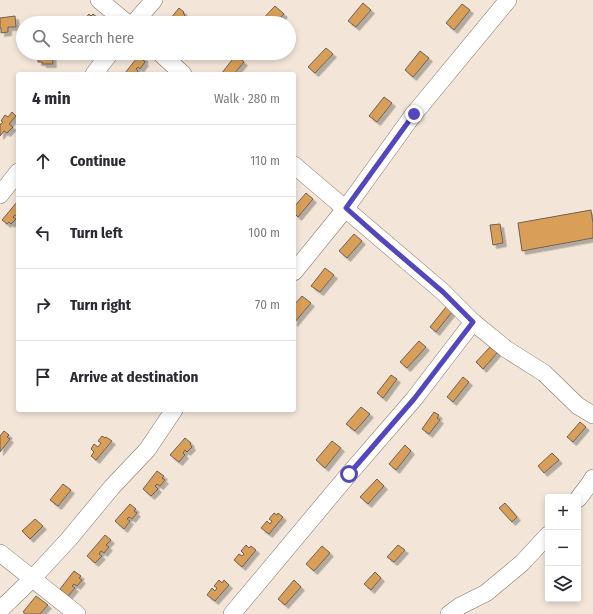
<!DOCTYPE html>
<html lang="en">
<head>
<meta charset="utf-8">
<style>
	:root { --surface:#fff; --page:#f2f2f3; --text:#2b2b33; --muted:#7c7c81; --line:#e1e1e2 }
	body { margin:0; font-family:"Fira Sans Condensed",sans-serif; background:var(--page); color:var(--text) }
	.controls { position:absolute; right:12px; bottom:12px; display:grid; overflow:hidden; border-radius:4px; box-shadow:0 2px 6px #0003 }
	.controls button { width:36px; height:36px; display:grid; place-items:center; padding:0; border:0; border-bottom:1px solid var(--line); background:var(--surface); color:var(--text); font:20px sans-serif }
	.stop { position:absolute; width:12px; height:12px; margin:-9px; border:3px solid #5446bd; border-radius:50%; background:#fff }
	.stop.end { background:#5446bd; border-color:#fff; box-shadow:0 1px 4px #0008 }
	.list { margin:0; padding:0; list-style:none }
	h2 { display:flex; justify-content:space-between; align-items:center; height:52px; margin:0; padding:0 16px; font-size:17px }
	h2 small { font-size:13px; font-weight:400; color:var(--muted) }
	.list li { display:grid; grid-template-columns:26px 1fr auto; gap:12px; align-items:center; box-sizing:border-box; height:72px; padding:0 16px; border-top:1px solid var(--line) }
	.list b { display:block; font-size:15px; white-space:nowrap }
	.list em { font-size:13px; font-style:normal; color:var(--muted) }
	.icon { flex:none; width:22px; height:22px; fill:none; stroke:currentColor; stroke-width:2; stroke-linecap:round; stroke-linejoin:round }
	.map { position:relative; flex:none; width:593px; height:614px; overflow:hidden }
	.search { position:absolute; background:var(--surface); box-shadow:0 2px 6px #0003; left:16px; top:16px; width:280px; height:44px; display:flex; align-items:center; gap:10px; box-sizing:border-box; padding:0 14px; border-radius:22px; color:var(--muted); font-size:15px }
	.panel { position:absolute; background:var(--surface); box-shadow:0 2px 6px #0003; left:16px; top:72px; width:280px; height:340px; border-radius:4px }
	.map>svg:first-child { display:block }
	.building { fill:#d99e58; stroke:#6c6156; filter:url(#shadow) }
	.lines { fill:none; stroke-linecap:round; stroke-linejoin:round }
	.minor-casing { stroke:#807569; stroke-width:18 }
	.minor { stroke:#fff; stroke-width:17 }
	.route { stroke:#5446bd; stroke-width:5 }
</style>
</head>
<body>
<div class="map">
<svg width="593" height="614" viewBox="0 0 593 614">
	<defs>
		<filter id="shadow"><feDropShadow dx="3.5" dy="3.5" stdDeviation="0" flood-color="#0004"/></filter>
	</defs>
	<rect width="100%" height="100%" fill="#f3e6d9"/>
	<g class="building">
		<path d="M363,3l8,7 -15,17 -8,-6z"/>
		<path d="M462,4l8,6 -16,20 -8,-7z"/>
		<path d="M275,6l9,8 -9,9h-16z"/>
		<path d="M179,8l5,4 -1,1 2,2 -6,7 -2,-2 -2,2 1,1h-9z"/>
		<path d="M89,14l2,2 2,-2 5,4 -5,5h-8l1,-2 -2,-1z"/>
		<path d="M15,16l1,11h-8v5l-7,1v-5h-1v-10z"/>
		<path d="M326,48l7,6 -18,19 -7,-6z"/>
		<path d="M420,51l9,7 -16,19 -8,-7z"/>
		<path d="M42,53h10l1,11h-10l-1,-2h-4v-8h4z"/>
		<path d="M140,54l5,5 -2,1 2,2 -5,7 -2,-2 -2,2 2,2 -2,3h-9l-2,-1z"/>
		<path d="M236,55l8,7 -10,12h-13z"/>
		<path d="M384,97l8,6 -15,19 -8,-6z"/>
		<path d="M12,112l4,4 -7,8 4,3 -6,6 -3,-2 -4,5v-12h1l2,-2 -2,-1 4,-6 3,2z"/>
		<path d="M306,193l7,6 -15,18 -4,-4v-6z"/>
		<path d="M17,202l1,1v13h-1l-2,-1 -2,2 3,2 -5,5 -2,-2 -2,2 -5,-4z"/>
		<path d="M591,210l2,13v15l-71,13 -4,-28z"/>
		<path d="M500,224l3,19 -10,2 -3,-20z"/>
		<path d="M354,234l8,7 -15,17 -8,-7z"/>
		<path d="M325,268l9,7 -14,17 -9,-6z"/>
		<path d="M302,296l9,7 -17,20v-18z"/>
		<path d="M446,307l6,5 -16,20 -6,-5z"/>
		<path d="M419,341l7,6 -19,21 -7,-6z"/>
		<path d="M491,346l7,6 -15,17 -7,-7z"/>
		<path d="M391,375l6,4 -14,19 -6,-5z"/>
		<path d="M463,377l6,5 -16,20 -6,-5z"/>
		<path d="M361,407l9,7 -15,17 -9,-7z"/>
		<path d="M434,412l5,3 -2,3 3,2 -11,14 -7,-5z"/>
		<path d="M580,422l6,5 -13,15 -6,-5z"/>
		<path d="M4,431l5,4 -2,2 3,2 -10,13v-16z"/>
		<path d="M102,436l3,2 1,-1 6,4 -16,19 -5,-4 3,-4 -3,-3 3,-5 4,3 3,-4 -3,-2z"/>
		<path d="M185,438l6,5 -1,1 2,3 -5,5 -2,-2 -2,3 2,2 -6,7 -9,-7z"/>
		<path d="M332,441l9,7 -16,20 -9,-8z"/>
		<path d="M405,445l6,6 -15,19 -7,-6z"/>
		<path d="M552,453l7,7 -15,13 -6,-7z"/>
		<path d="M157,471l7,5 -2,2 3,2 -5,6 -3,-2 -2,2 3,3 -7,7 -8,-7z"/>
		<path d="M377,479l7,7 -16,18 -8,-7z"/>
		<path d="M63,484l8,6 -13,16 -8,-6z"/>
		<path d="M505,503l12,14 -5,5 -13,-14z"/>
		<path d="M130,504l6,5 -2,2 3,2 -5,6 -3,-2 -2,2 3,2 -6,8 -9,-8z"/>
		<path d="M274,513l3,2 1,-2 5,4 -14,17 -8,-6 6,-7 3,3 2,-3 -3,-2z"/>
		<path d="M35,519l8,7 -13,13 -8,-8z"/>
		<path d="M105,535l6,5 -5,5 3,2 -5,6 -3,-2 -2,3 3,2 -7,7 -8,-7z"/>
		<path d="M246,545l3,3 2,-2 5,4 -14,17 -8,-7 5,-6 3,2 2,-2 -3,-3z"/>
		<path d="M398,545l7,5 -11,12 -7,-5z"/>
		<path d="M322,546l8,7 -16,18 -8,-7z"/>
		<path d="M74,571l7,5 -2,2 3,2 -5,6 -3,-2 -2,2 3,2 -7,8 -8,-7z"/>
		<path d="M375,572l6,6 -10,12 -7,-6z"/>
		<path d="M219,580l3,3 2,-3 5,5 -14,16 -8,-6 5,-7 3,3 2,-3 -3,-2z"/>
		<path d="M294,580l7,7 -16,18 -7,-6z"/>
		<path d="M36,596l12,9 -8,9h-14l-3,-2z"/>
	</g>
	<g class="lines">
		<g class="minor-casing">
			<g id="minor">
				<path d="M99,0l28,23"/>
				<path d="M134,23l20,-23"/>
				<path d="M160,53l23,21"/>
				<path d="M94,74l16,-21"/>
				<path d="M294,165l149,127 30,30 33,27 38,24 34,33 15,9"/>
				<path d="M0,195l18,-23"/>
				<path d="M294,272l52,-64 67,-93 95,-115"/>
				<path d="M578,499l12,-16 3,-5"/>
				<path d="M0,553l77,61"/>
				<path d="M0,610l32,-31 37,-40 43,-52 35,-37 27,-40"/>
				<path d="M232,614l117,-140 65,-75 59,-77"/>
				<path d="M449,614l11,-8 26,-13 36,-30 26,-28"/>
			</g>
		</g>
		<use href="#minor" class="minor"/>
	</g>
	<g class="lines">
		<path class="route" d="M349,474l65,-75 59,-77 -30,-30 -62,-53 -35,-31 68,-94"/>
	</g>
</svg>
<div class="controls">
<button>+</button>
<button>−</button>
<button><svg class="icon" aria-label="layers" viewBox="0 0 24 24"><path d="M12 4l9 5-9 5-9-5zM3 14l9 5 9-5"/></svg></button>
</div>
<div class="stop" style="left:349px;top:474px"></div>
<div class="stop end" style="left:414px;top:114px"></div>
<div class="search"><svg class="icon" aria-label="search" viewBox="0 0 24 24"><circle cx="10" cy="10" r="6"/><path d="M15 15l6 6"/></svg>Search here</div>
<section class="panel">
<h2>4 min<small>Walk · 280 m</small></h2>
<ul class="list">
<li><svg class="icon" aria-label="ahead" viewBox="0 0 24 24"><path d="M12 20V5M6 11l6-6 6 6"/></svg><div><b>Continue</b></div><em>110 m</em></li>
<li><svg class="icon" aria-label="left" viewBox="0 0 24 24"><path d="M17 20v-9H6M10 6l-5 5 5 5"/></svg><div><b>Turn left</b></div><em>100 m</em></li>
<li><svg class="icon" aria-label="right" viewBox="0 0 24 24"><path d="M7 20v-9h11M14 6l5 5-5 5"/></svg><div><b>Turn right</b></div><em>70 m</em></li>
<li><svg class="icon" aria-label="arrive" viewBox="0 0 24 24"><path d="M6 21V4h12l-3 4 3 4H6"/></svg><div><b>Arrive at destination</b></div></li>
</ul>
</section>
</div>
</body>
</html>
